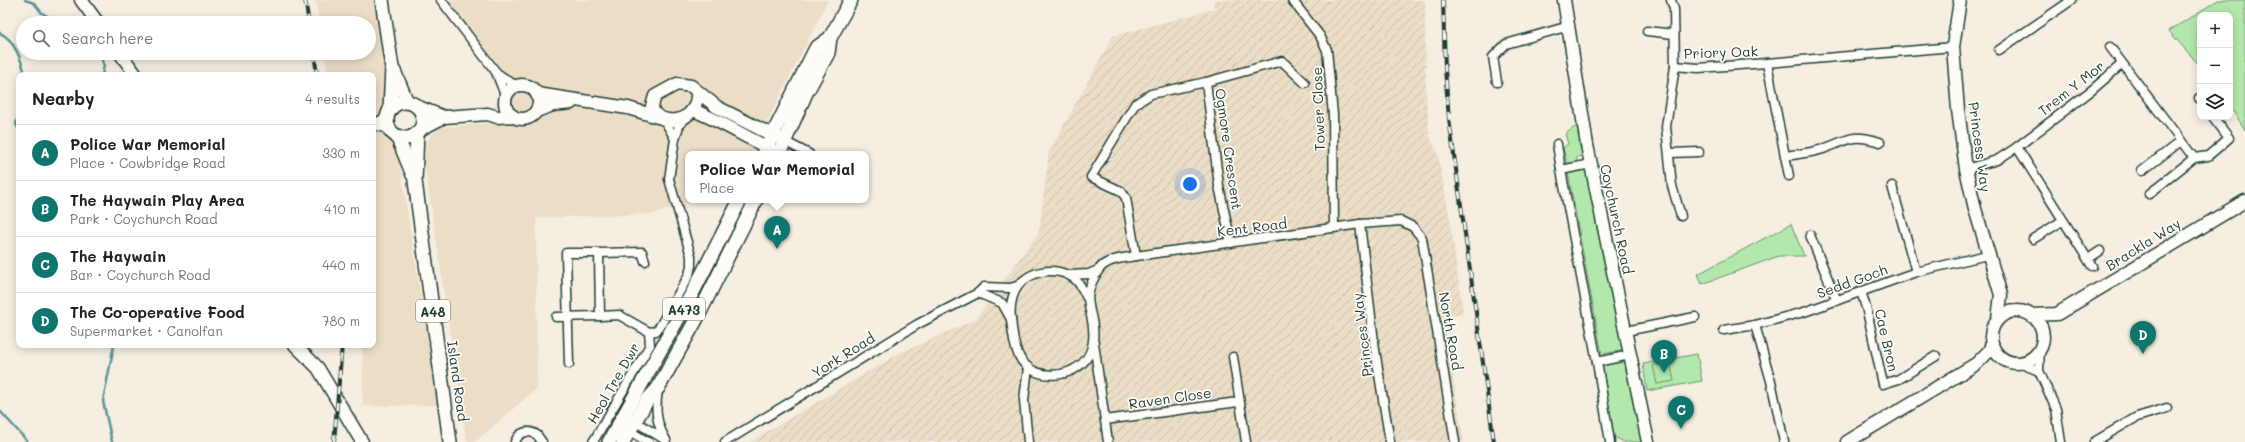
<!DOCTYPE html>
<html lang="en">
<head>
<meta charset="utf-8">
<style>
	:root { --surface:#fff; --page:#f6f6f6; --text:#222; --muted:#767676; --line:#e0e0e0; --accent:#0f766e }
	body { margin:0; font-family:Mali,sans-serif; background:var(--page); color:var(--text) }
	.controls { position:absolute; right:12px; top:12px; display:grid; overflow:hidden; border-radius:8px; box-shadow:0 2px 10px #0003 }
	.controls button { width:36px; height:36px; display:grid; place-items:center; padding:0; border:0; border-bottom:1px solid var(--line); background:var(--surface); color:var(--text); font:20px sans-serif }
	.you { position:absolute; left:1190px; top:184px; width:14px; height:14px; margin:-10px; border:3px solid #fff; border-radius:50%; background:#1a73e8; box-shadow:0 0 0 6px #1a73e833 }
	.badge { display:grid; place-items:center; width:26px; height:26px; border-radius:50%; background:var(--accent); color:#fff; font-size:13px; font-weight:700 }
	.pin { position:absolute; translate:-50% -33px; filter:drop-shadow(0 1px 2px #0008) }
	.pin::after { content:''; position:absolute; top:21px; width:14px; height:12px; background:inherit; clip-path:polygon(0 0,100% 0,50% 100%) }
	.popup { position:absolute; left:685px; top:151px; width:184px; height:52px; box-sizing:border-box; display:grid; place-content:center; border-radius:8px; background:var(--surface); filter:drop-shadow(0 1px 3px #0005); font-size:13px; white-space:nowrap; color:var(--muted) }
	.popup b { font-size:15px; color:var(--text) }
	.popup::after { content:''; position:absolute; left:50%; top:100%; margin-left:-8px; border:8px solid transparent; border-top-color:var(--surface) }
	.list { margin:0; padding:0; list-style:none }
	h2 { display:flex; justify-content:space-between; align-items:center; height:52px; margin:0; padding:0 16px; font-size:17px }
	h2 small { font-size:13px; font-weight:400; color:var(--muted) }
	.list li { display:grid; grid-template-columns:26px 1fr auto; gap:12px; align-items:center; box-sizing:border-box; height:56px; padding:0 16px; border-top:1px solid var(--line) }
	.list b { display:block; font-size:15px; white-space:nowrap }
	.list p { margin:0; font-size:13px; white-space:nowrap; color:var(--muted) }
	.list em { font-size:13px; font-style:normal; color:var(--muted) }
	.icon { flex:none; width:22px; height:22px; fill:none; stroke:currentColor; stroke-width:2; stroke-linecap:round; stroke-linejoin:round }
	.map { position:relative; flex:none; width:2245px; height:442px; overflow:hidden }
	.search { position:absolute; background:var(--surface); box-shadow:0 2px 10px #0003; left:16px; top:16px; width:360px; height:44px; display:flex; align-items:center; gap:10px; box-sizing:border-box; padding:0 14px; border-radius:22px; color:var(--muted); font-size:15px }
	.panel { position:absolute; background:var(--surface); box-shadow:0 2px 10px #0003; left:16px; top:72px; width:360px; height:276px; border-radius:8px }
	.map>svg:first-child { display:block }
	.built { fill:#ebddc6 }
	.industrial { fill:url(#industrial-furrows) }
	.grass { fill:#b2e8ab; stroke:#689270 }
	.park { fill:url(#park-tufts); stroke:#689270 }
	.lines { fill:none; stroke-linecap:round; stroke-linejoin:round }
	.stream { stroke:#589496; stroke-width:2.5 }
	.street-casing { stroke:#1f3d34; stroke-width:11 }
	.secondary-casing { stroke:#1f3d34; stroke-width:15 }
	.primary-casing { stroke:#1f3d34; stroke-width:16 }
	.street { stroke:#fdfcf7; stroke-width:8 }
	.secondary { stroke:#fdfcf7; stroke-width:12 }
	.primary { stroke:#fdfcf7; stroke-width:13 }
	.rail-casing { stroke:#1f3d34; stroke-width:4 }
	.rail { stroke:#fdfcf7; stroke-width:2.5; stroke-dasharray:8; stroke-linecap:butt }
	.labels { text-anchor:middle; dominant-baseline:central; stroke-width:3.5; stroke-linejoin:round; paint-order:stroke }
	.shield { fill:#fdfcf7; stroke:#62766e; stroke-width:1 }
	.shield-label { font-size:13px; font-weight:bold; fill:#1f3d34 }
	.street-label { font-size:14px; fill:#1f3d34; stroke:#fdfcf7 }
</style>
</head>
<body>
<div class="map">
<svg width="2245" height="442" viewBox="0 0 2245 442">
	<defs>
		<pattern id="industrial-furrows" width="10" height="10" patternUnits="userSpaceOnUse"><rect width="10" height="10" fill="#ebddc6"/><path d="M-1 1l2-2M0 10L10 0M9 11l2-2" fill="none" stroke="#c9bfab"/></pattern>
		<pattern id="park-tufts" width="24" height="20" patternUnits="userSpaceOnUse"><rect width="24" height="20" fill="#b2e8ab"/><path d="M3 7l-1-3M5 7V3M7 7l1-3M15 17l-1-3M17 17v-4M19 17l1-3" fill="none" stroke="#99c894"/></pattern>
	</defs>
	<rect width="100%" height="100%" fill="#f5eee1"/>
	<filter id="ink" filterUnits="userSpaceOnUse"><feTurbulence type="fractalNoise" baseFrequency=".025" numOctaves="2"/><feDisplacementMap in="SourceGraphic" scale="8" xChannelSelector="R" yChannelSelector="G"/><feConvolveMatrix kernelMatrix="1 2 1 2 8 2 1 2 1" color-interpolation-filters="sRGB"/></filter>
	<g filter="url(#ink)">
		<g class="built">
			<path d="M316,0h58l64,405 -75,1v-61h10v-270h-45l-4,-22h45v-30h-50z"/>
			<path d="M447,0h381l-77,154h-63v46h7l-42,14 -117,4 1,170 -62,54h-8l-43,-283 2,-14 6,-12 9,-6 49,-4 8,-26 4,-27 -41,-50z"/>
		</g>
		<path class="industrial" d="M1213,0h212l1,97 4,41 7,13 12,62 14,100 -21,3 22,126h-714l148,-88 78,-35 63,-87 10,-80 64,-116 102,-27z"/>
		<g class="grass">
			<path d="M2218,0h27v130l-15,-24v-91h-30v51l-31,-35z"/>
			<path d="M1578,125l5,31 -6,1v5l-10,2 -4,-16 5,-4 -3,-10z"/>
			<path d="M1588,169l38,181 -24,4 -34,-181z"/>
			<path d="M1791,224l13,32h-25l-77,28 -4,-10z"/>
			<path d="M1697,354l5,27 -55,10 -4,-27z"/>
			<path d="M1629,358l17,84h-22l-10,-5 -12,-73z"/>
		</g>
		<path class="park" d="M1670,362l4,19 -17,3 -4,-19z"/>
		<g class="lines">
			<g class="stream">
				<path d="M25,0l9,3 8,10 18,10"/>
				<path d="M0,33c14,6 22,28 25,42"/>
				<path d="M99,53l5,12 -2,10"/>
				<path d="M19,112l-3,12 3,6"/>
				<path d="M0,411l28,31"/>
				<path d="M112,442l-9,-41 11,-56"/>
			</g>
			<g class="street-casing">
				<g id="street">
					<path d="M441,0l55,72 9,23"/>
					<path d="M1292,0l28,36 7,14 6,65 1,113"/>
					<path d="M1671,0l3,9 1,57"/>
					<path d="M1647,31l27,3"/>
					<path d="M2110,47l84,111"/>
					<path d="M1999,50l73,-50"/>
					<path d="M497,73l19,13"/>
					<path d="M1206,82l76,-21 23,22"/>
					<path d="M1497,82l-4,-25 13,-13 63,-18"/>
					<path d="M2199,98l1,1"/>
					<path d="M665,121l10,18"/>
					<path d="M373,124l14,-7"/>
					<path d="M373,125l17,4"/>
					<path d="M784,141l25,13"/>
					<path d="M1880,142c-30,-9 -31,-2 -57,7 -12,4 -26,5 -38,7l-18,-93 186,-16"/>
					<path d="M1557,144l4,26"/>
					<path d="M2017,147l75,119"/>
					<path d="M1670,153l29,-1"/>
					<path d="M1785,156l4,20"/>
					<path d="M1591,164l-30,6 36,192 13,80"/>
					<path d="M1966,169l31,-9 20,-13 75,-57 30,-26"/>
					<path d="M2142,171l39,-30"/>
					<path d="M1892,186l24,86"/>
					<path d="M2149,194l45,-36 14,-2 21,-18 -16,-21"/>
					<path d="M1681,216l-9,-30 -6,-59 9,-61 23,2 69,-5"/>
					<path d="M1360,224l15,126 15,92"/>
					<path d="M1810,235l27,66"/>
					<path d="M2033,239l29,-18"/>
					<path d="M599,253l43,-1 3,9"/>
					<path d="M1136,256l-10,-58 -5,-7 -30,-14 44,-73 16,-10 55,-12 13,104 12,57"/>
					<path d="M2088,259l12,-8"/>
					<path d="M1069,275l20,-1 9,-4"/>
					<path d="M1861,291l6,20 16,73 16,-5 37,-23"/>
					<path d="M978,293l24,10 9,16"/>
					<path d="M1087,298c-3,-6 -6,-13 -11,-18 -20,-17 -55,-9 -63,16 -5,14 -1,30 1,45 2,10 7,22 16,28 24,14 60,2 63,-28 4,-30 -16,-37 5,-70 7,-12 25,-13 38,-15l224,-32 41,-3 12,6 9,11 33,204"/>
					<path d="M556,317l44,-1"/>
					<path d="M1755,325l16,56 13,61"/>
					<path d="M1724,330l31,-5 49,-13 112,-40 71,-17"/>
					<path d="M1626,331l69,-14"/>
					<path d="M1094,343l14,99"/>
					<path d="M2040,347l-1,24 17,38 5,33"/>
					<path d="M1233,357l13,85"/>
					<path d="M1597,362l33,-7"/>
					<path d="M2019,363l20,8"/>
					<path d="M569,364l-3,-111h33l1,63 19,-1 30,17"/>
					<path d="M1028,367l-4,33 4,42"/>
					<path d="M658,390c-3,19 -2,34 8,50"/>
					<path d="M631,419l33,20"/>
					<path d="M1105,420l133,-18"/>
					<path d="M626,429l22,13"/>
					<path d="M515,442c4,-10 13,-13 22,-7l5,7"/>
					<path d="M593,442l57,-97 -1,-13 7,-1 4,-5 29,-51 2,-9v-10l-22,-77 6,-40 4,-13 7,-9"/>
					<path d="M725,442l193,-118 60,-31 6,-6 26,1 7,-2"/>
					<path d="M2094,442l43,-25 30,-9"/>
				</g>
			</g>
			<g class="secondary-casing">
				<g id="secondary">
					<path d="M81,0l17,23"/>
					<path d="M1564,0l23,145 61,297"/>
					<path d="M1960,0l-7,47 5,63 8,59 9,40 26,86 -3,24"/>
					<path d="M120,53l16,22"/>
					<circle cx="522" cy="102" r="17"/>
					<path d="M697,92c2,25 -26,38 -44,20l-1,-6 3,-10 22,-12 14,2 26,21 63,32"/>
					<path d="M537,94l91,14 30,9"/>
					<path d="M416,106l28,11 44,-3 9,3 16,-1"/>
					<path d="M693,110c30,12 57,30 86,43"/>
					<path d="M536,111l17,-6 18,-2"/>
					<path d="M421,129l23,-12"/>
					<circle cx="2017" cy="337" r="26"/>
					<path d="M2031,315l26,-1 188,-113"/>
					<path d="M295,345l23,23 44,74"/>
					<path d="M1847,442l129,-78 13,-13 3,-7"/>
				</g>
			</g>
			<g class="primary-casing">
				<g id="primary">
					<path d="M382,0l10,68 -2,42"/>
					<path d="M394,71l13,31"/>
					<circle cx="405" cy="120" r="18"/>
					<path d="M417,133l-2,48 35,261"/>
					<path d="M397,136l16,39"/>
					<path d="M763,154l53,-106 14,-10"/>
					<path d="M779,154l27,-61 22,-40 2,-15 21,-38"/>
					<path d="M609,442l85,-152 46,-90"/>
					<path d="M623,442l25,-43 10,-11 39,-70 59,-118"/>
				</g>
			</g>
			<use href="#street" class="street"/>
			<use href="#secondary" class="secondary"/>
			<use href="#primary" class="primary"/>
			<g class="rail-casing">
				<g id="rail">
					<path d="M305,0l4,23"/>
					<path d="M1443,0l2,69 4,50 45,323"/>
					<path d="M314,53l3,22"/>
					<path d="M334,442l8,-97"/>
				</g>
			</g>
			<use href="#rail" class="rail"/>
		</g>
	</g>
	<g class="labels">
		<g class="shield">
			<rect x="663" y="298" width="42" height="22" rx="3"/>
			<rect x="416" y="300" width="34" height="22" rx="3"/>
		</g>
		<g class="shield-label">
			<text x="684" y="309">A473</text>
			<text x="433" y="311">A48</text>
		</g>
		<g class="street-label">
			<text transform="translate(1721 52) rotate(-2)">Priory Oak</text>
			<text transform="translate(2071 88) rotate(-38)">Trem Y Mor</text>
			<text transform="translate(1318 109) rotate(-92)">Tower Close</text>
			<text transform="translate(1980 147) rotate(82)">Princess Way</text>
			<text transform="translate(1229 149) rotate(82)">Ogmore Crescent</text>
			<text transform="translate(1617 219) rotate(78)">Coychurch Road</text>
			<text transform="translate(1252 227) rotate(-7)">Kent Road</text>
			<text transform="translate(2143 244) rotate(-32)">Brackla Way</text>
			<text transform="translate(1852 281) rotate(-20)">Sedd Goch</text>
			<text transform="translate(1451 331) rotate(80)">North Road</text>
			<text transform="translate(1362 335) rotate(-97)">Princes Way</text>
			<text transform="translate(1887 340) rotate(77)">Cae Bron</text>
			<text transform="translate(843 355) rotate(-32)">York Road</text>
			<text transform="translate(458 381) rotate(82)">Island Road</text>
			<text transform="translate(613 383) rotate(-60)">Heol Tre Dwr</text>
			<text transform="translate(1170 398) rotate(-8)">Raven Close</text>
		</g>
	</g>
</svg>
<div class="controls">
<button>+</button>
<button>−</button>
<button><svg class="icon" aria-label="layers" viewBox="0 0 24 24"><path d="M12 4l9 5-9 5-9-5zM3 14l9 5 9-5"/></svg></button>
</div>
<div class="you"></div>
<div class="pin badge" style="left:777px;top:249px">A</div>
<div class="popup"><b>Police War Memorial</b>Place</div>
<div class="pin badge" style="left:1664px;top:373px">B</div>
<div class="pin badge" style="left:1681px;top:429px">C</div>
<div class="pin badge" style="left:2143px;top:354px">D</div>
<div class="search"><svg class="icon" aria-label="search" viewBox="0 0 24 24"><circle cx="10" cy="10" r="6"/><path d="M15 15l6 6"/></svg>Search here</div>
<section class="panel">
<h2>Nearby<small>4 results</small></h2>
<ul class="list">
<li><span class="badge">A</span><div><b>Police War Memorial</b><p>Place · Cowbridge Road</p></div><em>330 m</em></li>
<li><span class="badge">B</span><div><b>The Haywain Play Area</b><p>Park · Coychurch Road</p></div><em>410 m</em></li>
<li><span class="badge">C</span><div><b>The Haywain</b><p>Bar · Coychurch Road</p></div><em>440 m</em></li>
<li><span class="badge">D</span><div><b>The Co-operative Food</b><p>Supermarket · Canolfan</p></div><em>780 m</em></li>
</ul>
</section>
</div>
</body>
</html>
